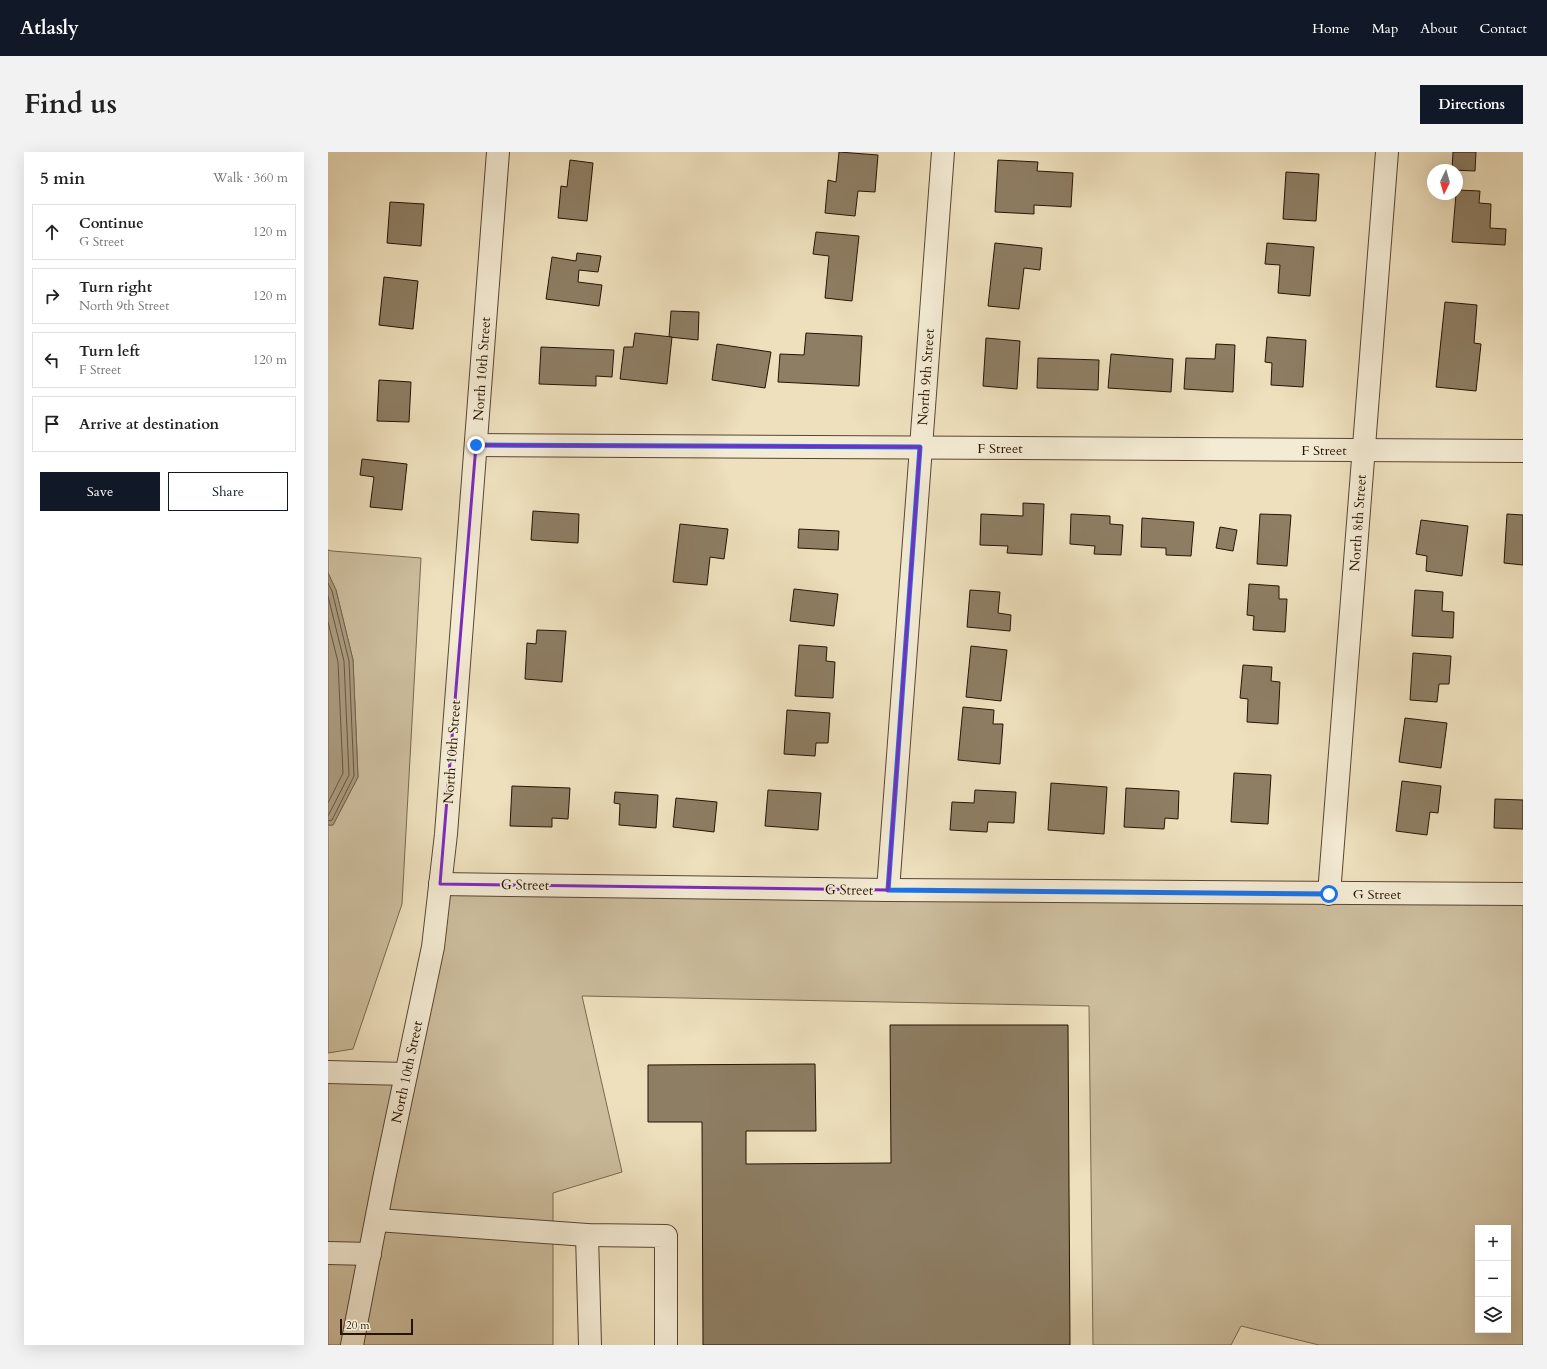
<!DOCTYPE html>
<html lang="en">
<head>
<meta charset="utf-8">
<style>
	:root { --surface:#fff; --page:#f2f2f2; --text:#222; --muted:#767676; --line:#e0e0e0; --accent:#111827 }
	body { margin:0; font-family:Cardo,serif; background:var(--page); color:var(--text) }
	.controls { position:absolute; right:12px; bottom:12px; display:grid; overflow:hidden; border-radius:0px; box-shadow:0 4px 16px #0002 }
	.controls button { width:36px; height:36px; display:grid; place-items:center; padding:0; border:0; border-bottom:1px solid var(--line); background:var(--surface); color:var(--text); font:20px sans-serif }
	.compass { position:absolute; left:1099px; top:12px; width:36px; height:36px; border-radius:50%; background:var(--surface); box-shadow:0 4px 16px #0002; rotate:185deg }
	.scale { position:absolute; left:12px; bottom:10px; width:73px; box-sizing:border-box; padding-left:4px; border:2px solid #251303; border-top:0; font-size:11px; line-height:14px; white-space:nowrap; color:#251303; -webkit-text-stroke:3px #f4ebd4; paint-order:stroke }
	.stop { position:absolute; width:12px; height:12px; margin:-9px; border:3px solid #1a73e8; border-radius:50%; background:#fff }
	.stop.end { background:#1a73e8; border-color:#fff; box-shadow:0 1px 4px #0008 }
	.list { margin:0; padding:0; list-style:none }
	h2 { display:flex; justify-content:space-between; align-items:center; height:52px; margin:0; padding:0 16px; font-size:17px }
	h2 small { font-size:13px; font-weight:400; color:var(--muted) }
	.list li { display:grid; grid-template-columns:26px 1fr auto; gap:12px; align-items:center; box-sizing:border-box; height:56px; margin:0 8px 8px; padding:0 8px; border:1px solid var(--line); border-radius:0px }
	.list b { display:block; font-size:15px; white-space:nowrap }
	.list p { margin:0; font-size:13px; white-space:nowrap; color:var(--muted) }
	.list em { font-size:13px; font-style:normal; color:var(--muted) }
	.actions { display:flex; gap:8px; padding:12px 16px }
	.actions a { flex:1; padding:9px 0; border:1px solid var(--accent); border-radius:0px; text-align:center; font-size:14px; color:var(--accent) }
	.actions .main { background:var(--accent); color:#fff }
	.icon { flex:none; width:22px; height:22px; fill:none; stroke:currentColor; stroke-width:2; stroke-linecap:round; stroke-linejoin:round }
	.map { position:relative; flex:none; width:1195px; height:1193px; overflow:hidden; border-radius:0px }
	header { display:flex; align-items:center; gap:24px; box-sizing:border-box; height:56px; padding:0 20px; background:var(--accent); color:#fff }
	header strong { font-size:19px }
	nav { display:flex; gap:22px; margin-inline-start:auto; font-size:14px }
	.intro { display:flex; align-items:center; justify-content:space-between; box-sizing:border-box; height:96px; padding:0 24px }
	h1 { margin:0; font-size:28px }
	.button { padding:10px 18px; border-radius:0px; background:var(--accent); color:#fff; font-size:14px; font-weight:700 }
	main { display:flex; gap:24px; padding:0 24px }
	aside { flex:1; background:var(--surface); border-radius:0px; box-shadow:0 4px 16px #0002 }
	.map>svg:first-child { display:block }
	.green { fill:#ccbd9d; stroke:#786850; fill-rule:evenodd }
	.water { fill:#aa9a7e; stroke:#75644d }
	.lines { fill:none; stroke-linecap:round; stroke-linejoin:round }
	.shore { stroke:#685640; stroke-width:1 }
	.building { fill:#8e7e64; stroke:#251303 }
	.minor-casing { stroke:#574632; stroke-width:24 }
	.minor { stroke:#f4ebd4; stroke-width:22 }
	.route { stroke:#1a73e8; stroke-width:5 }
	.marked { fill:none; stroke:#7b2cbf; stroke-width:3; stroke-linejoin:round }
	.labels { text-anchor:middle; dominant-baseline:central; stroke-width:3.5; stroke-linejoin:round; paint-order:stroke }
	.street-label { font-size:14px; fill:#251303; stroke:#f4ebd4 }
</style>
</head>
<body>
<header>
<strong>Atlasly</strong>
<nav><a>Home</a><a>Map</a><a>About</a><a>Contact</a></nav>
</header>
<div class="intro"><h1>Find us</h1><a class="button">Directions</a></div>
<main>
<aside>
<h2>5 min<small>Walk · 360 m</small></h2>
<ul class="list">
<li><svg class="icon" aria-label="ahead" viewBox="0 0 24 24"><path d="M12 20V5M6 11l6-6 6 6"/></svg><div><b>Continue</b><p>G Street</p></div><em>120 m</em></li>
<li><svg class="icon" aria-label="right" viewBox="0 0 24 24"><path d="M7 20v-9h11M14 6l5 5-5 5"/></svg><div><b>Turn right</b><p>North 9th Street</p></div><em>120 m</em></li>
<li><svg class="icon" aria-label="left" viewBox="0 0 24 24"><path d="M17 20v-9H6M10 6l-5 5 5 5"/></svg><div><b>Turn left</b><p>F Street</p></div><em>120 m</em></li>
<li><svg class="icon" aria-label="arrive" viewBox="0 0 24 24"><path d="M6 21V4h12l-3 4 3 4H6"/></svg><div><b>Arrive at destination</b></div></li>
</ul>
<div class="actions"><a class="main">Save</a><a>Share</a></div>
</aside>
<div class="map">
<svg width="1195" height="1193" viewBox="0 0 1195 1193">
	<rect width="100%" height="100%" fill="#eee0bd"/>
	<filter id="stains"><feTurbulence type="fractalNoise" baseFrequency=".005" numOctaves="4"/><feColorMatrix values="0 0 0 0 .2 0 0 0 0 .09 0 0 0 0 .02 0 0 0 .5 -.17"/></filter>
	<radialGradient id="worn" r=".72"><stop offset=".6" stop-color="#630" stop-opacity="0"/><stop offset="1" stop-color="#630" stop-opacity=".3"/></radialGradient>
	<g class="green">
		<path d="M0,398l4,1 89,7 -19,346 -49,145 -25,4v-228h5l25,-48 -5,-117 -17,-70 -8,-17z"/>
		<path d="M109,735l1086,6v452h-204l-78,-19 -10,19h-138l-4,-339 -507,-10 40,176 -69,21v152h-225v-278l76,1zM1150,1076h30v102h-30z"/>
	</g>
	<path class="water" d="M0,421l8,17 17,70 5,117 -25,48h-5z"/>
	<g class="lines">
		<g class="shore">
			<path d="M0,431l4,8 17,70 5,115 -22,44 -4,1"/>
			<path d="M0,444l16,65 5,114 -21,41"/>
			<path d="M0,470l10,40 5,111 -15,30"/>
		</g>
	</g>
	<g class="building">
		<path d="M511,0l39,3 -3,37 -17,-1 -3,25 -30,-3 3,-33 8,2z"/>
		<path d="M1125,0h23l-1,19 -23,-1z"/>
		<path d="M242,8l23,3 -6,58 -29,-3 3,-32 6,1z"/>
		<path d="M670,8l40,2 -1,9 36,2 -2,34 -37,-2v9l-39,-2z"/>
		<path d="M958,20l33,2 -3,47 -33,-2z"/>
		<path d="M1129,38l23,1 -1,12 12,1 -1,24 16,1 -1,16 -53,-3 4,-48h1z"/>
		<path d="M62,50l34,2 -3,42 -34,-3z"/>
		<path d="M488,80l43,4 -7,65 -27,-3 4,-42 -16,-2z"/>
		<path d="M667,91l47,5 -2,22 -16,-2 -5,41 -31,-3z"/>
		<path d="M939,91l47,4 -4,49 -32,-3 2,-28 -15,-1z"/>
		<path d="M249,101l24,3 -3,16 -19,-2 -1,12 24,3 -3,21 -53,-7 6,-42 24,4z"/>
		<path d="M56,125l34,4 -5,48 -34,-4z"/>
		<path d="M1117,150l32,3 -3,38 7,1 -5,47 -40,-4z"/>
		<path d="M343,159l28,1 -1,28 -29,-3z"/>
		<path d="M307,181l37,4 -5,47 -47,-5 4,-32h9z"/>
		<path d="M478,181l56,3 -3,50 -81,-4 2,-28 24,1z"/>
		<path d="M939,185l39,3 -3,47 -32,-2 1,-22 -7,-1z"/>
		<path d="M658,186l34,3 -3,48 -34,-3z"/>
		<path d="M389,192l54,8 -6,36 -53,-8z"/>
		<path d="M888,192l19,1 -2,47 -49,-3 2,-31 29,1z"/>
		<path d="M213,195l73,3 -2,27 -16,-1v10l-57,-2z"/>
		<path d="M783,202l62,5 -2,33 -63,-4z"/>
		<path d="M710,206l61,2 -1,30 -61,-2z"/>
		<path d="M51,228l32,2 -2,40 -32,-1z"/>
		<path d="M34,307l45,5 -5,46 -32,-3 4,-30 -14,-2z"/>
		<path d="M695,351l21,1 -2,51 -35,-2 1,-7 -28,-1 1,-31 42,2z"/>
		<path d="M205,359l46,3 -1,29 -47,-3z"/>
		<path d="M743,362l39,2v8l13,1 -2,30 -27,-1 1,-8 -25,-2z"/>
		<path d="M932,362l31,1 -4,51 -30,-2z"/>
		<path d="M1179,362l16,1v50l-19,-2z"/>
		<path d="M814,366l52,4 -3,34 -25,-1v-7l-25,-1z"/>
		<path d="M1093,368l47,6 -6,50 -36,-5 1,-15 -11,-2z"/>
		<path d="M352,372l48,5 -4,30 -14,-2 -3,28 -34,-3z"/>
		<path d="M892,375l17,3 -4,21 -17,-3z"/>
		<path d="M471,377l40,2 -1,19 -40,-2z"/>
		<path d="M921,432l30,2v13h8l-2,33 -32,-2 1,-14 -7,-1z"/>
		<path d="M466,437l44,5 -4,32 -44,-5z"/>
		<path d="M642,438l30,2 -2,21 13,2 -1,16 -43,-4z"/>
		<path d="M1087,438l28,2 -1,19 12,1 -1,26 -41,-2z"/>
		<path d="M209,478l29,1 -4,51 -37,-3 2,-36 9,1z"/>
		<path d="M471,493l28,2 -1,14 9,1 -2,36 -38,-2z"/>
		<path d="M643,494l36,4 -6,51 -35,-4z"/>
		<path d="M1085,501l38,3 -2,28h-10l-2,18 -27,-2z"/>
		<path d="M915,513l29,2 -1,14 9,1 -2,42 -31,-2 1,-23 -8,-1z"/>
		<path d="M635,555l31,3 -1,14h10l-3,40 -42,-4z"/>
		<path d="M459,558l43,3 -2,30h-12l-1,13 -31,-2z"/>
		<path d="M1077,566l42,5 -6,45 -42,-6z"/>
		<path d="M906,621l37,2 -3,49 -37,-2z"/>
		<path d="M1074,629l39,5 -3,27 -8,-1 -3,23 -31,-4z"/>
		<path d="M723,631l56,4 -3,47 -56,-4z"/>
		<path d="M184,634l58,2 -2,31 -16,-1v9l-42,-1z"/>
		<path d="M798,636l53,3 -1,28 -13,-1 -1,11 -40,-2z"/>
		<path d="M440,638l53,3 -3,37 -53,-4z"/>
		<path d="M647,638l41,2 -2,31 -26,-1 -1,10 -37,-2 2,-28 22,1z"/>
		<path d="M287,640l43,3 -2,33 -37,-3 1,-21 -6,-1z"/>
		<path d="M348,646l41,4 -3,30 -41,-5z"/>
		<path d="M1167,647l28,1v29l-29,-1z"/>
		<path d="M562,873h178l2,320h-367l-1,-223h-54v-57l167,-1 1,67h-70v33l145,-1z"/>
	</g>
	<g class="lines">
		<g class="minor-casing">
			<g id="minor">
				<path d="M148,293l1047,6"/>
				<path d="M112,732l448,6 635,4"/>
				<path d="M560,738l55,-738"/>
				<path d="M1001,742l58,-742"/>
				<path d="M0,920l78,2"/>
				<path d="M49,1068l210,15 79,1v109"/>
				<path d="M259,1083l3,110"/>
				<path d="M0,1101l42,1"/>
				<path d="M24,1193l32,-166 49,-232 13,-113 52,-682"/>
			</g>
		</g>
		<use href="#minor" class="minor"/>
	</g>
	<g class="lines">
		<path class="route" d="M148,293l444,2 -32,443 441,4"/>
	</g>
	<path class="marked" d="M148,293l444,2 -32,443 -448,-6z"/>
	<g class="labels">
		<g class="street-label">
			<text transform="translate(154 217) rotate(-86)">North 10th Street</text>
			<text transform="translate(598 225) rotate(-86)">North 9th Street</text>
			<text x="672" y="296">F Street</text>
			<text x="996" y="298">F Street</text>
			<text transform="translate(1030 371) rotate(-86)">North 8th Street</text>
			<text transform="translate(124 600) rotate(-86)">North 10th Street</text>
			<text transform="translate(197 733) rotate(1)">G Street</text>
			<text transform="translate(521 738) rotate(1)">G Street</text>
			<text x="1049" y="742">G Street</text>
			<text transform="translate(79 920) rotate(-78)">North 10th Street</text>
		</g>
	</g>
	<rect width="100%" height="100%" filter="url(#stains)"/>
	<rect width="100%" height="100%" fill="url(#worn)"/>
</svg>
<div class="controls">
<button>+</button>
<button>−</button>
<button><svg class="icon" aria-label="layers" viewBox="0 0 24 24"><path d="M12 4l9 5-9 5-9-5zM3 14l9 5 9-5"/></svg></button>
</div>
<svg class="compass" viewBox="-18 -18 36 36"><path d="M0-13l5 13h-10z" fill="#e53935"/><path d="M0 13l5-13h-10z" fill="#767676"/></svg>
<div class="scale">20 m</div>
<div class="stop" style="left:1001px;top:742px"></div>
<div class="stop end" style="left:148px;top:293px"></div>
</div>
</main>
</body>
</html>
